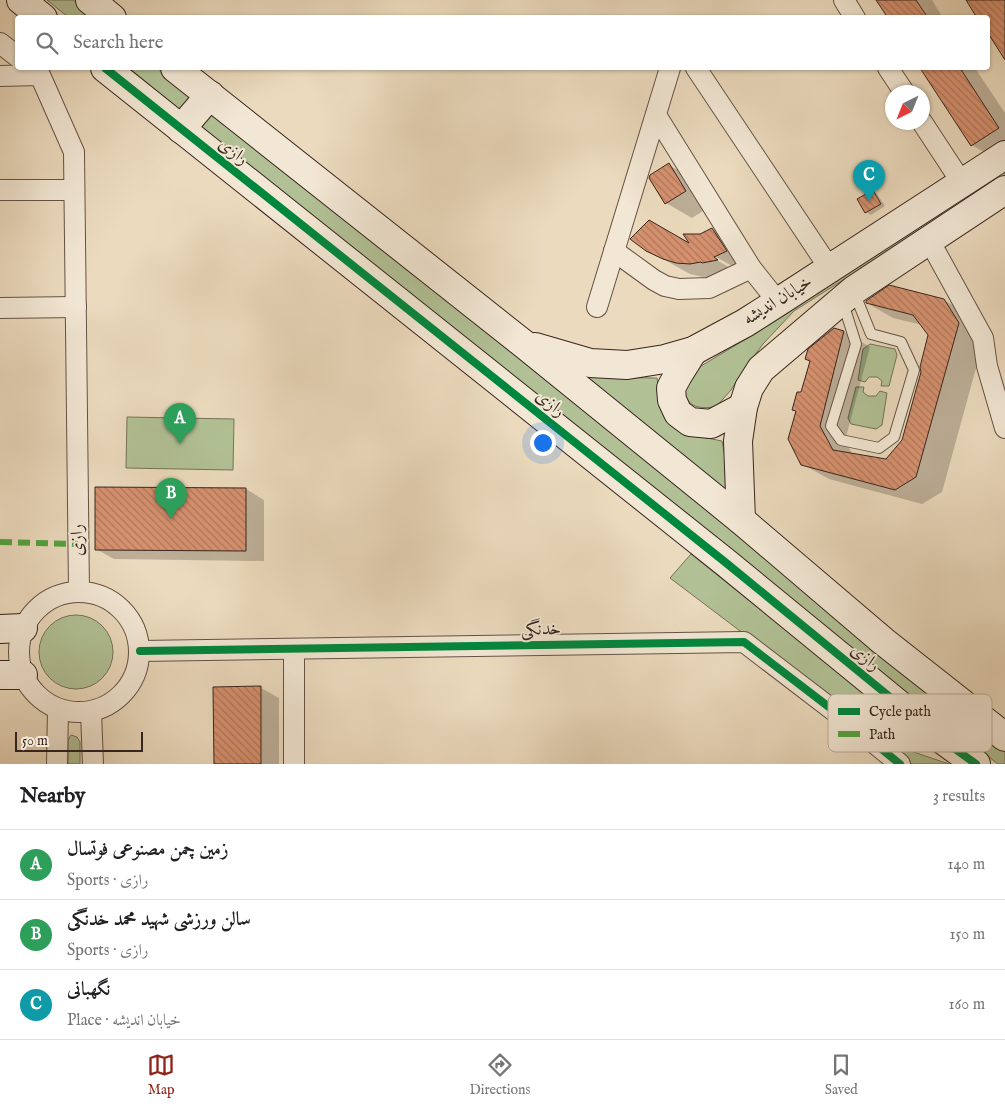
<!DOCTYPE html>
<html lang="en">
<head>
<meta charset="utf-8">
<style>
	:root { --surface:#fff; --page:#f6f6f6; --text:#202124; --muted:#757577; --line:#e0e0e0; --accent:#8f2418 }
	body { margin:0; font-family:"IM FELL English",Amiri,serif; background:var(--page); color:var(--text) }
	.compass { position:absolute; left:885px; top:85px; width:45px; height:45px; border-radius:50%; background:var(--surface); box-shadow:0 1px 4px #0004; rotate:223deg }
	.scale { position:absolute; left:15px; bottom:12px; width:128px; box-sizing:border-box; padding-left:5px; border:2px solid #38251e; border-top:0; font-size:14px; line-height:18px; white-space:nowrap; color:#38251e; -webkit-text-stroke:4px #f2e7d4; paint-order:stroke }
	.you { position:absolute; left:542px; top:442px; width:18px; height:18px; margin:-12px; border:4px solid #fff; border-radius:50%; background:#1a73e8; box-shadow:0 0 0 8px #1a73e833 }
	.badge { display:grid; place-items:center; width:32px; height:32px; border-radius:50%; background:var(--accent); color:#fff; font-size:16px; font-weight:700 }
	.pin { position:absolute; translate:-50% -41px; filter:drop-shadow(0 1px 2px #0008) }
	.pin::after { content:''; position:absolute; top:26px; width:18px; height:15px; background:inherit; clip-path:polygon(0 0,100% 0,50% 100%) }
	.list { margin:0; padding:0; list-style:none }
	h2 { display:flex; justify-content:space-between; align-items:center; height:65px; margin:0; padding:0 20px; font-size:21px }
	h2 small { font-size:16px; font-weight:400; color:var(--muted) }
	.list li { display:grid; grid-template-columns:32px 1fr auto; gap:15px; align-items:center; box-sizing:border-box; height:70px; padding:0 20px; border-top:1px solid var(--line) }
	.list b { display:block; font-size:19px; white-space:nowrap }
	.list p { margin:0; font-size:16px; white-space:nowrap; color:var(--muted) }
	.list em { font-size:16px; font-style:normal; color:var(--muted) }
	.icon { flex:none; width:28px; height:28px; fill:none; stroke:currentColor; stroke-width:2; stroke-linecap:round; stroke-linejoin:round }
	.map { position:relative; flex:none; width:1005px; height:764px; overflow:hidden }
	.search { position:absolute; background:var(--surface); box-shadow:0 1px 4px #0004; left:15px; right:15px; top:15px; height:55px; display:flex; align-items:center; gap:12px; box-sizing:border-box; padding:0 18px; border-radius:5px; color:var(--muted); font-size:19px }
	.sheet { height:275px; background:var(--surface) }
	nav { display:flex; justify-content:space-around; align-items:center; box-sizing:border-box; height:70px; border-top:1px solid var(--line); background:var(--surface); font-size:14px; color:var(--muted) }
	nav a { display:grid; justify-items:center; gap:2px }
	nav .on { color:var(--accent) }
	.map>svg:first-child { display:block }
	.green { fill:#b1c195; stroke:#74735a }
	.shadow { fill:#0003 }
	.building { fill:url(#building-back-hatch); stroke:#38251e }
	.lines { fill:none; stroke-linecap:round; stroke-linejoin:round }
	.lane-casing { stroke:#655246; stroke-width:12 }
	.street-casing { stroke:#655246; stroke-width:22 }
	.secondary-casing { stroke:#38251e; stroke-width:30 }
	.lane { stroke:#f2e7d4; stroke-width:10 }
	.street { stroke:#f2e7d4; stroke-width:20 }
	.secondary { stroke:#f2e7d4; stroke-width:28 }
	.quiet { stroke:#53a341; stroke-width:6; stroke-dasharray:12 6; stroke-linecap:butt }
	.cycleway-casing { stroke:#f2e7d4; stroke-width:11 }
	.cycleway { stroke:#00873e; stroke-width:8 }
	.labels { text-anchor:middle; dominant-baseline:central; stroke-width:4; stroke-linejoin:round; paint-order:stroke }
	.street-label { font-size:18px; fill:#38251e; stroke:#f2e7d4 }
	.key { fill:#f2e7d4; stroke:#baad9d; stroke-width:1 }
	.key-label { font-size:14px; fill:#38251e }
</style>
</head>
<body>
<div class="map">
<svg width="1005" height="764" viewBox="0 0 1005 764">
	<defs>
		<pattern id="building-back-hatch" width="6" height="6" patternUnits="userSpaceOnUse" patternTransform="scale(1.25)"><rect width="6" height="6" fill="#d6916f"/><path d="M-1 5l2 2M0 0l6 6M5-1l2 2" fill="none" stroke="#af765b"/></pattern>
	</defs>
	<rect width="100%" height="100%" fill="#ebdabd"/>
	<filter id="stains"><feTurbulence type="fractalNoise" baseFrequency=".004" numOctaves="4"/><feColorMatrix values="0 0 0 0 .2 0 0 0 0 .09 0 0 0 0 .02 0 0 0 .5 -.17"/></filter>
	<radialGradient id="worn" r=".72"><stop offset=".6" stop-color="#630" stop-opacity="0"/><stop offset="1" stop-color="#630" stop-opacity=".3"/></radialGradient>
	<g class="green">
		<path d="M47,0h26l21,17h-26z"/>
		<path d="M129,68h28l848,681v15h-7l-134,-104 -584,-468z"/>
		<path d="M1005,166v11l-37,24 -174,110 -31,33 -20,27 -12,19 -15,17c-20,2 -28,0 -35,-20l10,-15 55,-33z"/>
		<path d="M870,344l25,5 2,6 -8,31h-8l1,-5 -5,-4h-8l-4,5 -7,-2 5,-31z"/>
		<path d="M580,377l77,1 3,18 32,39 30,6 12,61z"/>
		<path d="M856,387h8l-1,5 5,4h8l4,-5 7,2 -5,32 -6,4 -25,-5 -3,-6z"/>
		<path d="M127,417l107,2 -1,51 -107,-2z"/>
		<path d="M691,554l198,159 -36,-2 -27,-15 -156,-118z"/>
		<circle cx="76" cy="652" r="37"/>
		<path d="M71,735l6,2 3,5v22h-12v-24z"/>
		<path d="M881,741l68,23h-37z"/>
	</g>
	<g class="shadow">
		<path d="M878,0h54l11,18h-54z"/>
		<path d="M922,68h53l30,45v42l-7,5 -26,-15z"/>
		<path d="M669,165l26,15 16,26 -19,12 -26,-15z"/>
		<path d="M873,192l4,2 8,12 -14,9 -5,-3z"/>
		<path d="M712,229l26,15 3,27 -32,-18 -1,2 34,20 -25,3 -14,-1 -13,-3 -43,-24 46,-3 7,-12z"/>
		<path d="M944,300l26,15 14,24 -42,153 -20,12 -93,-25 -27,-15v-70l32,-65 10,3 26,15 -25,94 8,14 33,5 17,-19 19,-69 7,-37 -7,-10 -29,-7 -26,-15z"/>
		<path d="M246,489l18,11v61l-150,-2 -18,-10z"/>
		<path d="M261,688l18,10v66h-64z"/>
	</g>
	<g class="building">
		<path d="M876,0h40l12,18h-40z"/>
		<path d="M966,0h39v60l-17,-27v-15h-11z"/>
		<path d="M920,68h40l39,60 -28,18z"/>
		<path d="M669,163l17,28 -21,13 -16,-26 1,-3z"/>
		<path d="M873,190l8,14 -16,9 -8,-14z"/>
		<path d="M649,220l40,23 -6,-9h17l12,-6 15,23 -13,6 4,3 -16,3 -1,-1 -11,2 -14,-1 -13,-4 -17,-8 -16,-12z"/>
		<path d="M889,285l55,14 15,24 -43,154 -21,13 -94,-25 -13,-26 8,-28 -4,-1 5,-18h4l9,-31 -5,-2 3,-10 26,-21 10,3 -24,95 13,24 53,9 16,-19 19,-68 -1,-5 8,-32 -15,-20 -47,-12v-2z"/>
		<path d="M95,487l151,1v63l-151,-1z"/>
		<path d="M261,686v78h-47l-1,-77z"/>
	</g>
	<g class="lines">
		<g class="lane-casing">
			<path id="lane" d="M843,303l13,41 -25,82 10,14 38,8 15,-11 20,-67 -13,-28 -30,-8 -17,-42"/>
		</g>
		<g class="street-casing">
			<g id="street">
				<path d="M844,0l11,18"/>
				<path d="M0,43l18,14"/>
				<path d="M696,68l134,201"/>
				<path d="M888,68l16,24"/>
				<path d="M0,76l40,-1 34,77 5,440"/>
				<path d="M656,115l95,153 27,34"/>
				<path d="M922,122l40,61"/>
				<path d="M0,190h74"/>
				<path d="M929,240l54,98 4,28 18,62"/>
				<path d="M614,251l40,29 11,6 14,3 30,-1 42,-20"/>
				<path d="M597,307l73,-239"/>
				<path d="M0,308l76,-1"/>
				<circle cx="79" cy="652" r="60"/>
				<path d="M140,651l604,-9 98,75 58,47"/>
				<path d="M91,712l2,52"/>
				<path d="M846,718l91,19"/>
				<path d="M57,764l1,-55"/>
				<path d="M294,764v-115"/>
			</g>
		</g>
		<g class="secondary-casing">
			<g id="secondary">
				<path d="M21,0l22,18"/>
				<path d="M90,0l22,18"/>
				<path d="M105,68l620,494 215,176 36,26"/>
				<path d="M175,68l350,277 216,175 142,121 122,96"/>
				<path d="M181,129l29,-34"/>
				<path d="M535,347l55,16 37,2 38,-6 28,-8 52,-28 33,-21 227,-147"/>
				<path d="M693,351l-15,24 -7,13 1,12 6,13 12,9 21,2 32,-17"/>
				<path d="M741,520l-3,-79 5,-34 6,-19 12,-19 93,-79 151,-100"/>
				<path d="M0,629l23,-1"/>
				<path d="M0,675h23"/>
			</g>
		</g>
		<use href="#lane" class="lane"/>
		<use href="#street" class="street"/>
		<use href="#secondary" class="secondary"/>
		<path class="quiet" d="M0,542l78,2"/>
		<g class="cycleway-casing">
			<g id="cycleway">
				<path d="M105,68l620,494 215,176 36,26"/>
				<path d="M140,651l604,-9 98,75 58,47"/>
			</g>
		</g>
		<use href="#cycleway" class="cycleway"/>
	</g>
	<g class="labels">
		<g class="street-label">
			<text transform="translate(233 152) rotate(38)">رازی</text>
			<text transform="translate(778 301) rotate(-32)">خیابان اندیشه</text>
			<text transform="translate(550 404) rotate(39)">رازی</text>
			<text transform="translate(78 540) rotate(-91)">رازی</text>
			<text transform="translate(541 630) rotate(-1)">خدنگی</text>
			<text transform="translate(865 658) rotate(39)">رازی</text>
		</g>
	</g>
	<rect x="828" y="694" width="164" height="58" rx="8" class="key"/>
	<rect x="838" y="708" width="22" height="7" fill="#00873e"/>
	<rect x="838" y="731" width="22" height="6" fill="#53a341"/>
	<g class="key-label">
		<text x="869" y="716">Cycle path</text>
		<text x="869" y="739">Path</text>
	</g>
	<rect width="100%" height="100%" filter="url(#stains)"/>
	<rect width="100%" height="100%" fill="url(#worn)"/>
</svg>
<svg class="compass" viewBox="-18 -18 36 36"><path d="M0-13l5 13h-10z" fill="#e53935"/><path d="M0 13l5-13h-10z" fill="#757577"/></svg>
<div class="scale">50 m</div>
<div class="you"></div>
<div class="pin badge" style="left:180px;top:444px;background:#2e9e5b">A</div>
<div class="pin badge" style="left:171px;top:519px;background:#2e9e5b">B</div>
<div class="pin badge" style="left:869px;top:201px;background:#0f9aa8">C</div>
<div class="search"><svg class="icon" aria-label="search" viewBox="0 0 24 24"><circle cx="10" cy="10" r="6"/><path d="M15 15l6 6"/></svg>Search here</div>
</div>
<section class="sheet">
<h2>Nearby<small>3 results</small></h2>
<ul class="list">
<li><span class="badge" style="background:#2e9e5b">A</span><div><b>زمین چمن مصنوعی فوتسال</b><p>Sports · رازی</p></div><em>140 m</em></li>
<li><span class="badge" style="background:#2e9e5b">B</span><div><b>سالن ورزشی شهید محمد خدنگی</b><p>Sports · رازی</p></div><em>150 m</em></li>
<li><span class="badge" style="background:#0f9aa8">C</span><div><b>نگهبانی</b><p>Place · خیابان اندیشه</p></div><em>160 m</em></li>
</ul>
</section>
<nav>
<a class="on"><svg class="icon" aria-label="map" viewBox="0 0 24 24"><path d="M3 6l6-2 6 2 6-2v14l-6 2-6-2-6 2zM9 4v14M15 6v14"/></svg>Map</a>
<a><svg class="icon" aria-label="directions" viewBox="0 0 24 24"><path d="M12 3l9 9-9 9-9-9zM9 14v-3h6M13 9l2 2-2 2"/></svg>Directions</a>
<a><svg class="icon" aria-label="saved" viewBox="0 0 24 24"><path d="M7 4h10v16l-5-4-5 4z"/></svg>Saved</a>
</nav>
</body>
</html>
